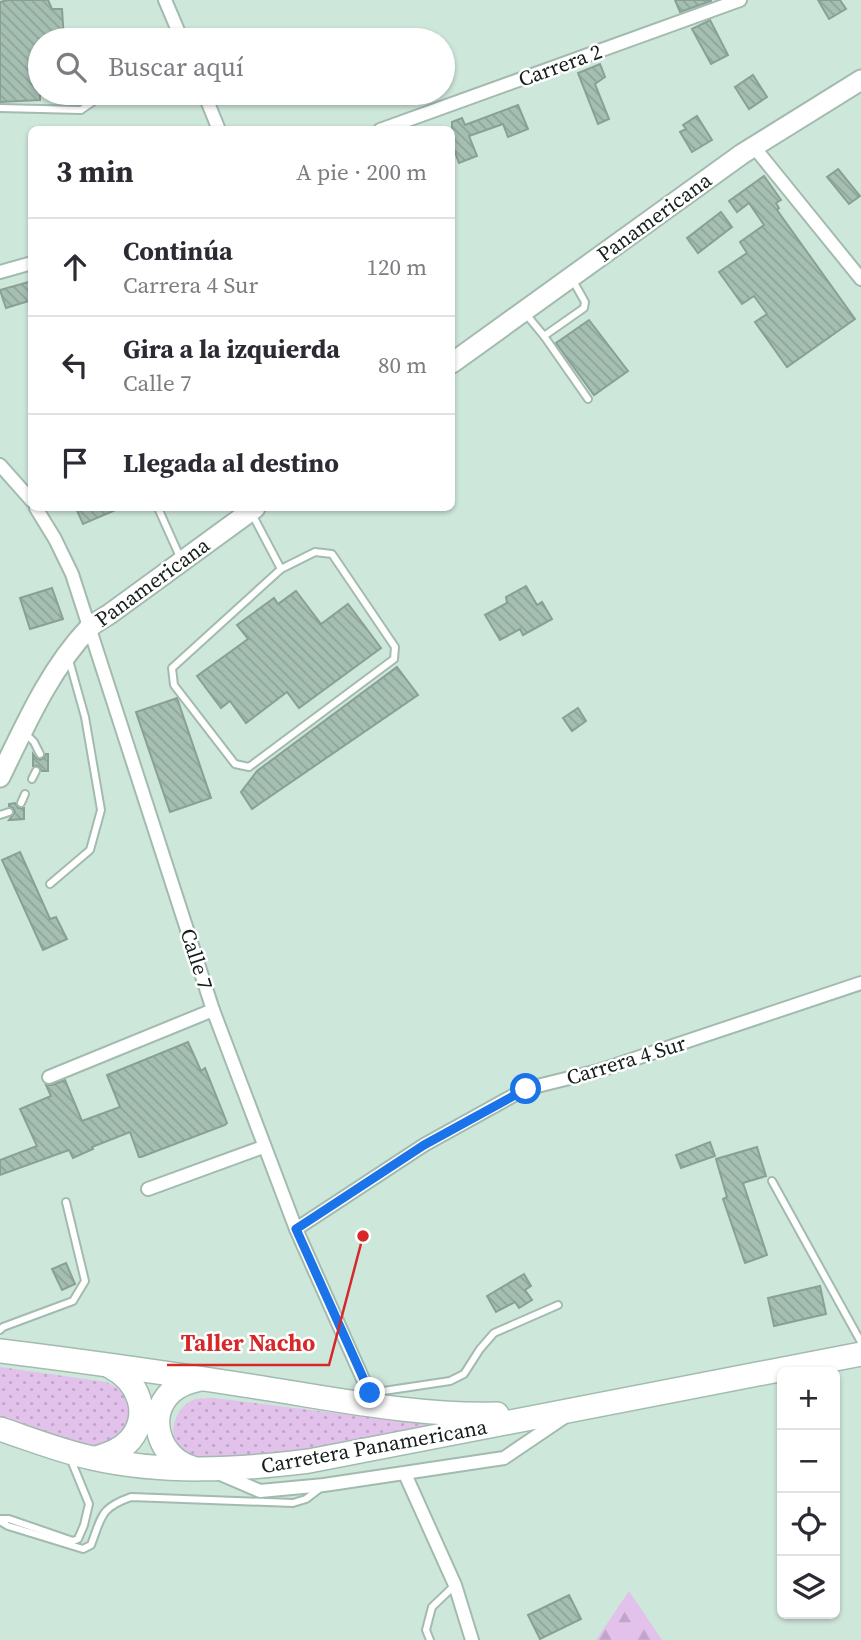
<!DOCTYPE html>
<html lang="es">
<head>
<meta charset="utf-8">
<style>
	:root { --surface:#fff; --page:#f7f7f7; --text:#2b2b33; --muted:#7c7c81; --line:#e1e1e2 }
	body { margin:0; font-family:"Source Serif 4",serif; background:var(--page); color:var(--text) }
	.controls { position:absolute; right:21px; bottom:21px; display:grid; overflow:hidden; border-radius:10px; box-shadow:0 2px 5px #0004 }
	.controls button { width:63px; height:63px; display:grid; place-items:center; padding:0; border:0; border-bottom:2px solid var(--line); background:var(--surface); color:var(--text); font:35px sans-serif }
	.stop { position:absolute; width:21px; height:21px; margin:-16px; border:5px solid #1a73e8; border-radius:50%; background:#fff }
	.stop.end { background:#1a73e8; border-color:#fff; box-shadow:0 2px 7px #0008 }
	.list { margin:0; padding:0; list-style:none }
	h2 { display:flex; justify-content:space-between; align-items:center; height:91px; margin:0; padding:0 28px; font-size:30px }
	h2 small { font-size:23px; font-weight:400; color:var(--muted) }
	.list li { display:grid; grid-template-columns:46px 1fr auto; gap:21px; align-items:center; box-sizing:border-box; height:98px; padding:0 28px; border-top:2px solid var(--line) }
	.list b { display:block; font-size:26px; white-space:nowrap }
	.list p { margin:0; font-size:23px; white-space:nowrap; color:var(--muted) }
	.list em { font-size:23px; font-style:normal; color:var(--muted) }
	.icon { flex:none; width:38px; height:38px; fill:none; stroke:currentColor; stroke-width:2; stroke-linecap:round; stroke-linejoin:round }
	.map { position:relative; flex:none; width:861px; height:1640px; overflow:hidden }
	.search { position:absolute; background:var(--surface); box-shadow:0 2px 5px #0004; left:28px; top:28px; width:427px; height:77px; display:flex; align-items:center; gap:18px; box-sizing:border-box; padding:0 24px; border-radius:38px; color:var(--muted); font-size:26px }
	.panel { position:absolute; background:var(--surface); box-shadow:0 2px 5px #0004; left:28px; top:126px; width:427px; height:385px; border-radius:10px }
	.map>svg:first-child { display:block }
	.grass { fill:url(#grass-dots) }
	.forest { fill:url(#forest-firs) }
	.building { fill:url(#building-back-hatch); stroke:#89a195; stroke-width:2 }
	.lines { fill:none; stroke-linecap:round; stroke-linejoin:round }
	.lane-casing { stroke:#a3bbaf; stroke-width:10 }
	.street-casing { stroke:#a3bbaf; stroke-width:16 }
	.primary-casing { stroke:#a3bbaf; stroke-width:23 }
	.highway-casing { stroke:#a3bbaf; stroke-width:26 }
	.lane { stroke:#fff; stroke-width:6 }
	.street { stroke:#fff; stroke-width:12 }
	.primary { stroke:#fff; stroke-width:19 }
	.highway { stroke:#fff; stroke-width:23 }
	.route { stroke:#1a73e8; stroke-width:9 }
	.labels { text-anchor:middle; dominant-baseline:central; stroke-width:5; stroke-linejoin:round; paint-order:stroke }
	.street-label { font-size:21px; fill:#151e1a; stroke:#fff }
	.leader { fill:none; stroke:#d62828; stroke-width:2.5 }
	.callout-dot { fill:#d62828; stroke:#fff; stroke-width:2.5 }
	.callout-label { font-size:23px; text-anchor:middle; font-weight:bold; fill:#d62828; stroke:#fff; stroke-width:5; stroke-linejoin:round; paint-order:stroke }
</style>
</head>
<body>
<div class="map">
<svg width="861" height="1640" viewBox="0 0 861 1640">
	<defs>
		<pattern id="grass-dots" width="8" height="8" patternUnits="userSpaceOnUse" patternTransform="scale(1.75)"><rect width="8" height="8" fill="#e2c1eb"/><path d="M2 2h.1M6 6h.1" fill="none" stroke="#c1a5c9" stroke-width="1.8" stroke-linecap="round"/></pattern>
		<pattern id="forest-firs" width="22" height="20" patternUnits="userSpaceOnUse" patternTransform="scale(1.75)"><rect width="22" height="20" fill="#e2c1eb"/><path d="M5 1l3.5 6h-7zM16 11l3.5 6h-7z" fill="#c1a5c9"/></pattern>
		<pattern id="building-back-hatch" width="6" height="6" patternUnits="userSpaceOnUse" patternTransform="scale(1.75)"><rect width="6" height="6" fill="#a6bfb3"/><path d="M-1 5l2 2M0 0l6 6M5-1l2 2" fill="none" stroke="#8ea499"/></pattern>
	</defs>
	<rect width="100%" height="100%" fill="#cee7db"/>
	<g class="grass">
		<path d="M0,1367l106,15 13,7 8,9 5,11 -1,11 -16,21 -26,9 -60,-20 -29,-12z"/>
		<path d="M214,1398l236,29 -136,27 -106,8 -27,-10c-2,-3 -4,-6 -6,-10 -6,-17 4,-38 21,-43 6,-1 12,-1 18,-1z"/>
	</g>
	<path class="forest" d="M629,1591l33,49h-66z"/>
	<g class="building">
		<path d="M8,0h40l4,9h10l2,31h-24v60l-40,2v-100z"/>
		<path d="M675,0h36v1l-31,11z"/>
		<path d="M818,0h22l6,9 -17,10z"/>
		<path d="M710,20l18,35 -17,9 -19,-35z"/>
		<path d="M600,64l5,13 -10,7 14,35 -11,5 -20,-51z"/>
		<path d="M753,75l14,22 -18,12 -14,-22z"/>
		<path d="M518,105l10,24 -20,8 -5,-13 -34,12 8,20 -18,7 -7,-19v-22l10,-4 3,7z"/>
		<path d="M697,116l15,24 -20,12 -12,-20 6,-3 -3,-4z"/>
		<path d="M838,169l22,27 -11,8 -22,-27z"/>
		<path d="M764,176l17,24 -5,3 3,5 -2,2 78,109 -68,48 -32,-45 12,-8 -13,-18 -12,8 -23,-32 28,-19 -7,-11 24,-17 -15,-22 -12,9 -8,-11z"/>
		<path d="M721,212l11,15 -34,26 -11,-15z"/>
		<path d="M32,281v19l-26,8 -6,-18z"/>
		<path d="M589,320l39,51 -34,24 -38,-52z"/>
		<path d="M76,508h44l-37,16z"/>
		<path d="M526,586l11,19 5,-3 10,17 -29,16 -3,-6 -20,11 -15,-25 22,-12 -1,-6z"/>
		<path d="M52,588l11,31 -33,10 -10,-31z"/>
		<path d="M296,591l25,33 27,-20 33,44 -82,60 -12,-16 -41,31 -16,-22 -9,7 -24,-32 51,-37 -11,-14 37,-27 4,6z"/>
		<path d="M397,667l21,28 -166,114 -11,-17 16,-21z"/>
		<path d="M177,698l34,100 -41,14 -34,-100z"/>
		<path d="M578,708l8,13 -14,10 -9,-13z"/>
		<path d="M33,754l3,4 4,2 4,-2 2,-4h2v17h-6l-4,-5h-5z"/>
		<path d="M15,803l3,5h6v11l-15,1 6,-8 -2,-4 -4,-2v-2z"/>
		<path d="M20,852l30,67 6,-2 11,22 -24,11 -41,-90z"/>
		<path d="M188,1042l13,29 4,-3 22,55 -2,2 -84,32h-2l-9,-25 -38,15 1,2 -20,9 -4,-8 -69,25v-15l37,-14 -17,-37 31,-13 -5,-11h6l13,-5 17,41 38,-14 -13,-32z"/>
		<path d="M710,1142l5,14 -34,12 -5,-13z"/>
		<path d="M757,1147l9,29 -23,7 24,72 -22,8 -22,-64 4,-2 -11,-38z"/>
		<path d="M66,1263l9,21 -13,6 -10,-21z"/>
		<path d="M524,1274l7,12 -6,4 7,10 -13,8 -4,-6 -19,10 -9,-16z"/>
		<path d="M820,1286l6,28 -52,12 -6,-28z"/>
		<path d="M569,1595l12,24 -41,20 -12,-24z"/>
	</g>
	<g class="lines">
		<g class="lane-casing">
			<g id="lane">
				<path d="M0,108l81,2 13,-9 1,-8"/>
				<path d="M525,313l19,23 40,-28 1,-6 -13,-23"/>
				<path d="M544,336l44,63"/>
				<path d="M158,508l22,49"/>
				<path d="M251,512l30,57"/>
				<path d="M315,552l17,2 63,93 -1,12 -145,108 -14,-3 -61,-79 -2,-17 109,-99z"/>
				<path d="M26,734l8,8 6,12"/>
				<path d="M32,779l4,-8"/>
				<path d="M21,803l4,-9"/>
				<path d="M0,815l9,-3"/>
				<path d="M50,884l40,-34 11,-40 -16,-93 -16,-57"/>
				<path d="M772,1181l89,161"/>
				<path d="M0,1330l3,-3 70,-26 12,-20 -19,-79"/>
				<path d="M370,1393l80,-12 14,-7 16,-25 14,-16 64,-28"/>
				<path d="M0,1519h9l58,20 6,2 5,-2 6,-14 5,-21 -18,-44"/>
				<path d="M0,1521l8,5 75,23 8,-4c11,-29 9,-37 40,-48l162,6 13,-4 17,-13"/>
				<path d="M430,1640l-4,-10 6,-23 23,-22"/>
			</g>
		</g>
		<g class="street-casing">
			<g id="street">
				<path d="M165,0l17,40"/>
				<path d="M204,93l15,37"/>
				<path d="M380,130l360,-130"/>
				<path d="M754,147l107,132"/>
				<path d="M0,272l32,-9"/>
				<path d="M0,465l32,36"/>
				<path d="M36,508l19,31 17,35 141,436 83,219 79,177"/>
				<path d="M49,1077l164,-67"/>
				<path d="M148,1189l115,-42"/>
				<path d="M296,1229l128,-84 101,-56 73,-18 263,-88"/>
				<path d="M218,1473l42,18 64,-6 180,-27 59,-40"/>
				<path d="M405,1474l50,111 17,55"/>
			</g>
		</g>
		<g class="primary-casing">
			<g id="primary">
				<path d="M452,363l290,-209 119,-74"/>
				<path d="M0,777c25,-51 49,-107 89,-149 6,-6 15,-10 22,-15l144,-105"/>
			</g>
		</g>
		<g class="highway-casing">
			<g id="highway">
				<path d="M0,1351c90,11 180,24 269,38 76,12 152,27 228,25"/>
				<path d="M0,1429c30,10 60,22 92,29 71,16 145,12 217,3l552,-107"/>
				<path d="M96,1458c13,-4 25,-8 34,-18 22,-26 8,-59 -19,-73"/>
				<path d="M190,1467c-31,-10 -44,-51 -19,-75 9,-8 19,-11 30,-13"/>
			</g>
		</g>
		<use href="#lane" class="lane"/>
		<use href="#street" class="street"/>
		<use href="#primary" class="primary"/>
		<use href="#highway" class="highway"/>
	</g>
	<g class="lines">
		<path class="route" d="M370,1393l-74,-164 128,-84 102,-56"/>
	</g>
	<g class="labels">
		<g class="street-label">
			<text transform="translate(560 65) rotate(-20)">Carrera 2</text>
			<text transform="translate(654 217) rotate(-36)">Panamericana</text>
			<text transform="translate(152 582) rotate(-36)">Panamericana</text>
			<text transform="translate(197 959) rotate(72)">Calle 7</text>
			<text transform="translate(626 1060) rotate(-17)">Carrera 4 Sur</text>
			<text transform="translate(374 1446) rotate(-10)">Carretera Panamericana</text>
		</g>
	</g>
	<path class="leader" d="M363 1236L329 1365H167"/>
	<circle class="callout-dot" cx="363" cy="1236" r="7"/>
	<g class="callout-label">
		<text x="248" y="1351">Taller Nacho</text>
	</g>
</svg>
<div class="controls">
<button>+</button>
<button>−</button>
<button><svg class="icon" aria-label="locate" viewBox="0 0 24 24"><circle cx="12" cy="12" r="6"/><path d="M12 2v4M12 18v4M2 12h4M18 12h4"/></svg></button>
<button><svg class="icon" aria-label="layers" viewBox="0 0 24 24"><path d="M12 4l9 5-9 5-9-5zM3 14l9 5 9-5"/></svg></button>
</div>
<div class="stop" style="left:526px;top:1089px"></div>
<div class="stop end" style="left:370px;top:1393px"></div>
<div class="search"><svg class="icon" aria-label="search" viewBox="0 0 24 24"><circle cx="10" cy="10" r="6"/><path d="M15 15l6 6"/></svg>Buscar aquí</div>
<section class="panel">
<h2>3 min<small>A pie · 200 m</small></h2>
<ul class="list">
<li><svg class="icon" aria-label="ahead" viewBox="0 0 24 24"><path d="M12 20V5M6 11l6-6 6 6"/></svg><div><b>Continúa</b><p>Carrera 4 Sur</p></div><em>120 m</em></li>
<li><svg class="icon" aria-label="left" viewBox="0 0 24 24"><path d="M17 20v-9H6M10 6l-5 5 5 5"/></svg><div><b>Gira a la izquierda</b><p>Calle 7</p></div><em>80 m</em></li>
<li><svg class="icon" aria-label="arrive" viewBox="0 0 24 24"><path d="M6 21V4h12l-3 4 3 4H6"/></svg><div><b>Llegada al destino</b></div></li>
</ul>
</section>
</div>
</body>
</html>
